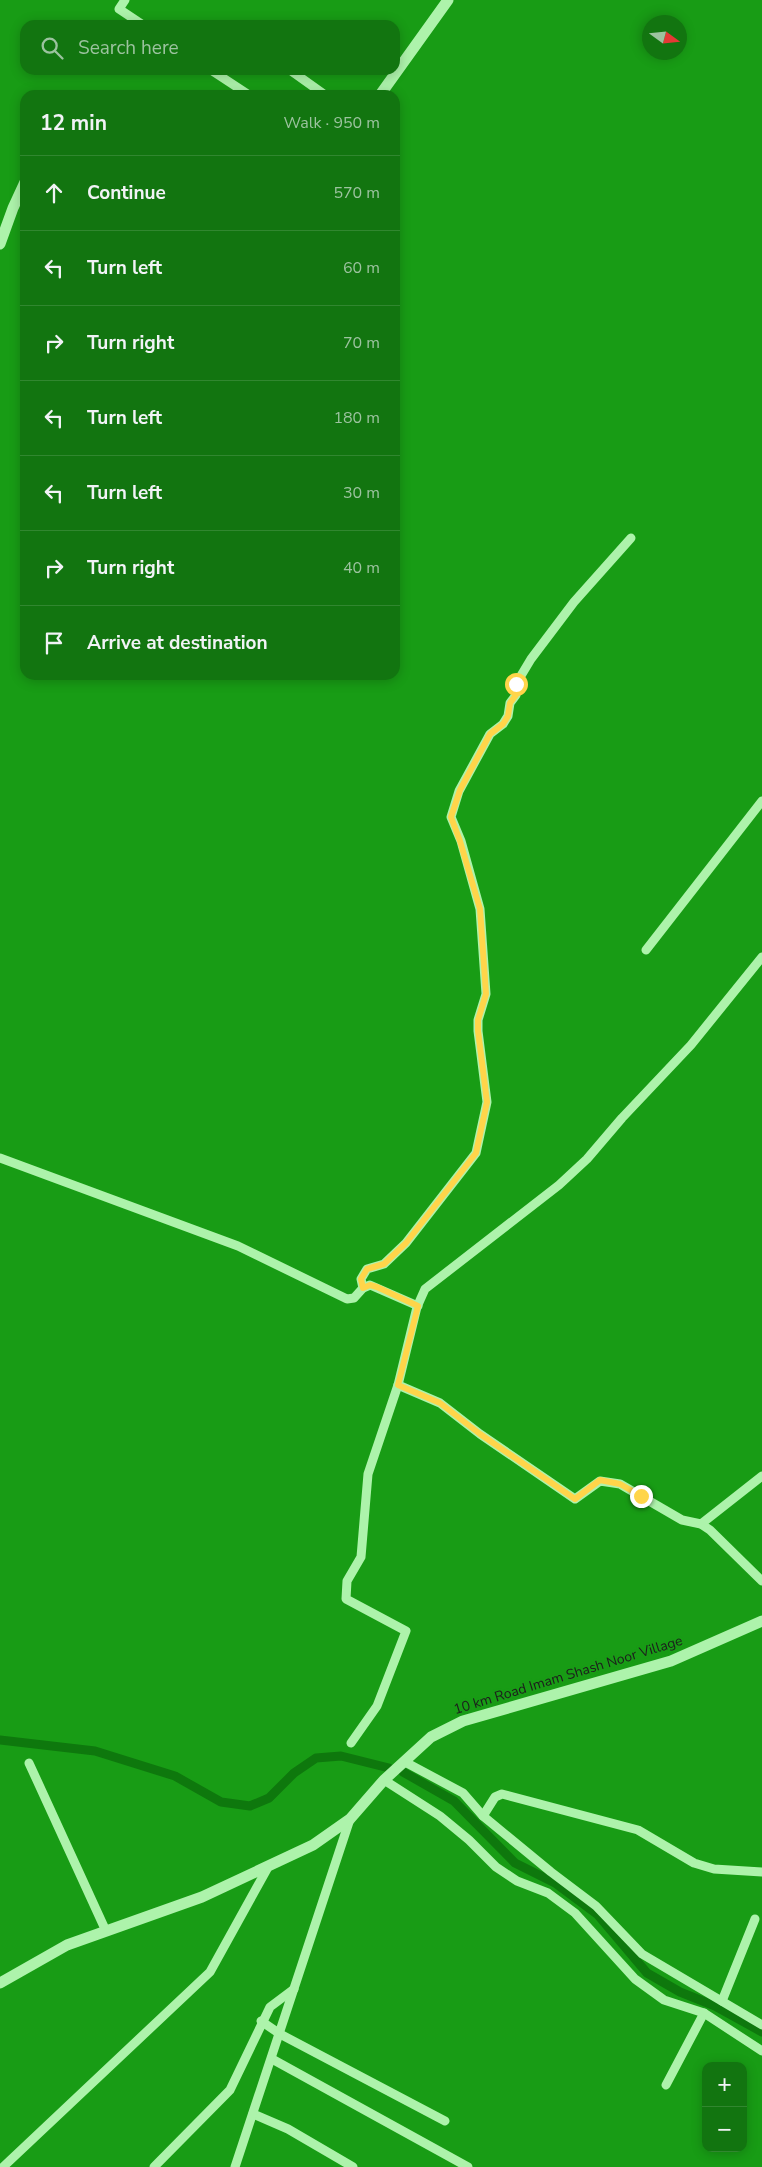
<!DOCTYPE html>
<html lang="en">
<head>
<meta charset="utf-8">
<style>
	:root { --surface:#127510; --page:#1b7a19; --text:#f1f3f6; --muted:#9cc39f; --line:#318730 }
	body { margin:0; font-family:"Nunito Sans",sans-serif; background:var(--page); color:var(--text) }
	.controls { position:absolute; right:15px; bottom:15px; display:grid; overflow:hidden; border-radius:10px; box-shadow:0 2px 12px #0003 }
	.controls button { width:45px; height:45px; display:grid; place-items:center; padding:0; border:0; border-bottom:1px solid var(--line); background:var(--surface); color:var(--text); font:25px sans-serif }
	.compass { position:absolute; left:642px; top:15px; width:45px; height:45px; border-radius:50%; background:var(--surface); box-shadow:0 2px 12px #0003; rotate:105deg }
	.stop { position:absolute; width:15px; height:15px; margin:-11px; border:4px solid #ffd54a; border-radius:50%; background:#fff }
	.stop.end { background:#ffd54a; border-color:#fff; box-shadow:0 1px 5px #0008 }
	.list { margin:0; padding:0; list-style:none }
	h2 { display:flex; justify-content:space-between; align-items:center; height:65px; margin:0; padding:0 20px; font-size:21px }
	h2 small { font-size:16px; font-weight:400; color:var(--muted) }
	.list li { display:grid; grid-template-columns:32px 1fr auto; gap:15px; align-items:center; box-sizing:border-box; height:75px; padding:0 20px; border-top:1px solid var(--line) }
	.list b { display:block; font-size:19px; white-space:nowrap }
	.list em { font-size:16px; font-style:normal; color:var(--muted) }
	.icon { flex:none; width:28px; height:28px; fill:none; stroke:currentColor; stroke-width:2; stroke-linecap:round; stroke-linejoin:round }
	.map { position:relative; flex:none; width:762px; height:2167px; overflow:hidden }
	.search { position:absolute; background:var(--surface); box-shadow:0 2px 12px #0003; left:20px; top:20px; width:380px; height:55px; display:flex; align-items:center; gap:12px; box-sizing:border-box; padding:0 18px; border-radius:15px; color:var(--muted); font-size:19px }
	.panel { position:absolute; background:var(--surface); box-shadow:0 2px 12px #0003; left:20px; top:90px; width:380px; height:590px; border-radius:15px }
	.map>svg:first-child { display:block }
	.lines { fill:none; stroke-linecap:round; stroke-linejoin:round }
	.canal { stroke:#0e780d; stroke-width:9 }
	.minor { stroke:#adf3ab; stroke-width:9 }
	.tertiary { stroke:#adf3ab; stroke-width:11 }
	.route { stroke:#ffd54a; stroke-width:6 }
	.labels { text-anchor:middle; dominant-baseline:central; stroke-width:4.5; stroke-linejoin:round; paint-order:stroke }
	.street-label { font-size:14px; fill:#1d1d1d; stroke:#189c15 }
</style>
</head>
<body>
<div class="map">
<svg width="762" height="2167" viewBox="0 0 762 2167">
	<rect width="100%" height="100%" fill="#189c15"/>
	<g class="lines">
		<g class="canal">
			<path d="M0,1740l95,11 80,25 46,26 29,4 19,-8 25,-25 22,-15 25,-2 48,12"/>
			<path d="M403,1772l51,29 61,62 40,20 43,32 49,58 33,19 35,14 47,26"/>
		</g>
		<g class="minor">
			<path d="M125,0l-6,9 24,16"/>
			<path d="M211,70l38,25"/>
			<path d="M290,70l35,25"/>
			<path d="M646,950l116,-149"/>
			<path d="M0,1158l238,88 109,53 7,-1 9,-10 7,-3 48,21"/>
			<path d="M363,1288l-2,-9 6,-10 17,-5 22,-21 70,-90 11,-51 -9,-71v-11l8,-26 -6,-85 -19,-68 -10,-24 8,-26 31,-57 13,-10 5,-8 2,-13 6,-8v-11l15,-25 43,-57 57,-64"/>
			<path d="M398,1385l42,18 40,31 95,65 25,-18 20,3 62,36 19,4 9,6 52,51"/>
			<path d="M701,1524l61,-48"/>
			<path d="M351,1743l26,-37 29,-75 -60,-32 1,-18 14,-24 7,-83 30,-89 19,-78 8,-18 134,-104 28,-26 35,-41 69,-73 71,-88"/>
			<path d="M405,1762l58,31 20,23 68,56 45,34 46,48 120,71"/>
			<path d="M29,1763l77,168"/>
			<path d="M384,1780l56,36 29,24 27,27 21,14 31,12 27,20 60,66 29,21 40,13 58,38"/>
			<path d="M483,1816l12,-19 7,-3 136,36 56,33 20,6 48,3"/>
			<path d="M722,2001l33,-82"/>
			<path d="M261,2021l19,13 165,87"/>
			<path d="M272,2059l196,108"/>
			<path d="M666,2085l38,-72"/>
			<path d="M253,2114l35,15 65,38"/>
			<path d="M3,2167l207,-195 57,-103"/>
			<path d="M154,2167l76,-77 40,-83 24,-18"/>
			<path d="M235,2167l115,-348"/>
		</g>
		<g class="tertiary">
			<path d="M380,95l68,-95"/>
			<path d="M0,244l13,-36 12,-26"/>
			<path d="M0,1983l67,-38 135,-48 111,-52 37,-26 34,-39 47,-43 32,-16 208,-60 91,-40"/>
		</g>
	</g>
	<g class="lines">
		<path class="route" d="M516,684v11l-6,8 -2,13 -5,8 -13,10 -30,56 -9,27 9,24 20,68 6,85 -8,26v11l9,71 -11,51 -70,90 -22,21 -17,5 -6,10 2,9 7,-3 7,2 41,19 -20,79 42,18 40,31 95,65 25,-19 20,4 21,12"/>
	</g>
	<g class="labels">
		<g class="street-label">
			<text transform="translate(568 1675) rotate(-17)">10 km Road Imam Shash Noor Village</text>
		</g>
	</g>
</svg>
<div class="controls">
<button>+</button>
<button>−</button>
</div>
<svg class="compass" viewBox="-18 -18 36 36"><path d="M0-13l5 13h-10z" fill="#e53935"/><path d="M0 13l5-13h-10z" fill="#9cc39f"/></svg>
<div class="stop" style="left:516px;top:684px"></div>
<div class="stop end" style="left:641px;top:1496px"></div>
<div class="search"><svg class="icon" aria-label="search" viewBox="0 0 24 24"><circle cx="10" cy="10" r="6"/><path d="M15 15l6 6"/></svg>Search here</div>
<section class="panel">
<h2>12 min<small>Walk · 950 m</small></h2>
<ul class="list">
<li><svg class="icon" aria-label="ahead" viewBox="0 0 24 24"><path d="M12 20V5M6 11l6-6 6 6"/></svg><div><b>Continue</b></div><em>570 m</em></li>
<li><svg class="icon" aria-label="left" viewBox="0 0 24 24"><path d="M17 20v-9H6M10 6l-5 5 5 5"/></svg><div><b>Turn left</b></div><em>60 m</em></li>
<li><svg class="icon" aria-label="right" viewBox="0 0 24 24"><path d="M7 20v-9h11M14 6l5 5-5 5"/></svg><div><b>Turn right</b></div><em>70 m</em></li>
<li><svg class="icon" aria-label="left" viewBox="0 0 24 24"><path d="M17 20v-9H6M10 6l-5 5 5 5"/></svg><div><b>Turn left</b></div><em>180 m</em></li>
<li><svg class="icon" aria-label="left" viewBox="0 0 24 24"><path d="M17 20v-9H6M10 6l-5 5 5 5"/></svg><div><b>Turn left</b></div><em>30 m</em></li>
<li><svg class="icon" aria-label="right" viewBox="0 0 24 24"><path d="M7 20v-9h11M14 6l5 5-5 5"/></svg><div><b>Turn right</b></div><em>40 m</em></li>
<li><svg class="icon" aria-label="arrive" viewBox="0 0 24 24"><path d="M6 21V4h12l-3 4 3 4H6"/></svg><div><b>Arrive at destination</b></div></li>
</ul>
</section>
</div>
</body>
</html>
